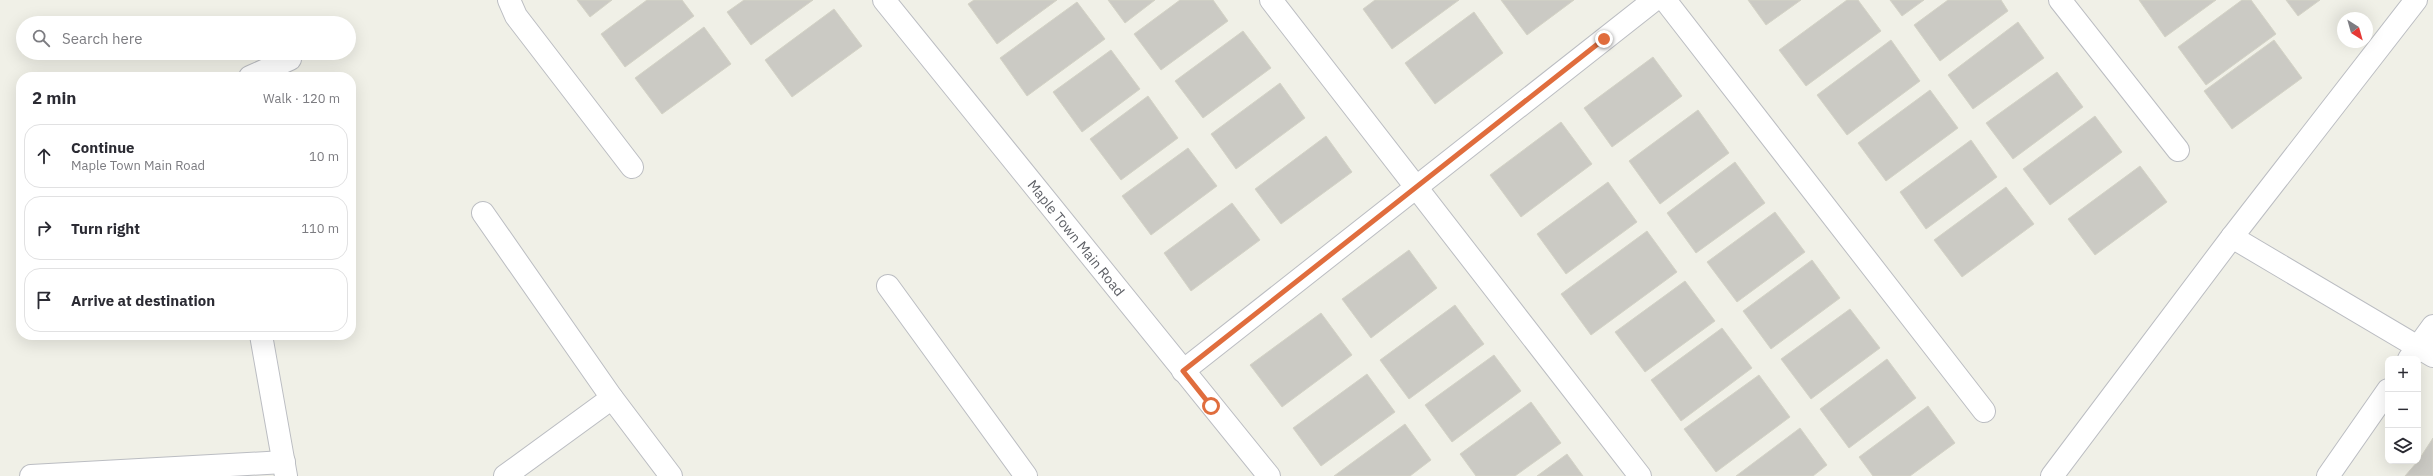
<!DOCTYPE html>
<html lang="en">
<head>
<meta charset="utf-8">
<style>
	:root { --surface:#fff; --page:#f2f2f3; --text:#2b2b33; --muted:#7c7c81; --line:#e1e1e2 }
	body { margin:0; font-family:"IBM Plex Sans",sans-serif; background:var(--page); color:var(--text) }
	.controls { position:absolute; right:12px; bottom:12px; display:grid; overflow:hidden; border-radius:8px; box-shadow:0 4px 16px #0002 }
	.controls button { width:36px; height:36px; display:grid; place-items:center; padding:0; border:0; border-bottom:1px solid var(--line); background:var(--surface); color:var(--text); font:20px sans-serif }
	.compass { position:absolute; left:2337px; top:12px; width:36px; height:36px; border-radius:50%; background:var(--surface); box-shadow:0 4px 16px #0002; rotate:143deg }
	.stop { position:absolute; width:12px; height:12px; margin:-9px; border:3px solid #e06d3d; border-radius:50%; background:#fff }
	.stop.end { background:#e06d3d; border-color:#fff; box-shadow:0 1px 4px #0008 }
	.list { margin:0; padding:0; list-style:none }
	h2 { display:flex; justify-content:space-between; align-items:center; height:52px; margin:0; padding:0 16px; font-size:17px }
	h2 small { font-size:13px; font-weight:400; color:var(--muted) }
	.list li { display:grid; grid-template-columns:26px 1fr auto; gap:12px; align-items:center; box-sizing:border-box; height:64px; margin:0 8px 8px; padding:0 8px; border:1px solid var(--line); border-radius:16px }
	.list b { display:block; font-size:15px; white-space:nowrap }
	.list p { margin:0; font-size:13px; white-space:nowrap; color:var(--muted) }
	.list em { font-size:13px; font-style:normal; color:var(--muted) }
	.icon { flex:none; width:22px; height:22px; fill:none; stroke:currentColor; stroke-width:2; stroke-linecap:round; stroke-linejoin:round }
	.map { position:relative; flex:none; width:2433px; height:476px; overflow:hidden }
	.search { position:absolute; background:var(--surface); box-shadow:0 4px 16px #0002; left:16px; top:16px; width:340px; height:44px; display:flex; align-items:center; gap:10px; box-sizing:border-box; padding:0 14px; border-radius:22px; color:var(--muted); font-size:15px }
	.panel { position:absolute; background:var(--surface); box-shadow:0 4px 16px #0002; left:16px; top:72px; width:340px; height:268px; border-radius:16px }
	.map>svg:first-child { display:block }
	.building { fill:#cbcac4; stroke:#d4d3c6 }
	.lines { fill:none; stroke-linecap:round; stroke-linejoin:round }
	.minor-casing { stroke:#bbbdc2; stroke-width:24 }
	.minor { stroke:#fff; stroke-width:22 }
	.route { stroke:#e06d3d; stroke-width:5 }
	.labels { text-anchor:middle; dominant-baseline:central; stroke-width:3.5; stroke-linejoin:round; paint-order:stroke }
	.street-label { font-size:14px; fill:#5e6066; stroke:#fff }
</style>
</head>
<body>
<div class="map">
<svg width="2433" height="476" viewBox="0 0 2433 476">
	<rect width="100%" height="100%" fill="#f0f0e7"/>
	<g class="building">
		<path d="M577,0h35l-22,17z"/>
		<path d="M647,0h35l12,16 -69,51 -24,-33z"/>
		<path d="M744,0h69l-62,45 -24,-33z"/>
		<path d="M974,0h83l-60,44 -29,-40z"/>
		<path d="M1108,0h47l-30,23z"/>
		<path d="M1180,0h33l15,21 -67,49 -27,-36z"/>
		<path d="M1375,0h84l-67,49 -29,-40z"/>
		<path d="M1501,0h73l-47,35z"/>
		<path d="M1748,0h53l-35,25z"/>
		<path d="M1847,0h11l23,31 -75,55 -27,-36z"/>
		<path d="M1890,0h34l-22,16z"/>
		<path d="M1948,0h53l7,11 -68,50 -26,-36z"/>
		<path d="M2139,0h77l-51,37z"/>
		<path d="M2242,0h9l25,34 -70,51 -28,-38z"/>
		<path d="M2286,0h34l-22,16z"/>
		<path d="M1077,2l28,37 -78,57 -27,-38z"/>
		<path d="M834,9l28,37 -70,51 -27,-37z"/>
		<path d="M1474,12l29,41 -68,51 -30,-41z"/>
		<path d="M2018,22l26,36 -71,51 -25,-34z"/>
		<path d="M704,27l27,37 -69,50 -27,-36z"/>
		<path d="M1243,31l28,37 -68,50 -28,-37z"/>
		<path d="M1891,40l29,41 -73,54 -30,-40z"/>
		<path d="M2274,40l28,38 -70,51 -28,-38z"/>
		<path d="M1111,50l29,39 -58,43 -29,-40z"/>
		<path d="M1653,57l29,39 -70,51 -28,-39z"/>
		<path d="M2057,72l26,35 -70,52 -27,-36z"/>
		<path d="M1280,83l25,35 -69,51 -25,-35z"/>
		<path d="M1930,90l28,38 -72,53 -28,-38z"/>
		<path d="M1148,96l30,42 -57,42 -31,-41z"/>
		<path d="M1698,110l31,43 -69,51 -31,-43z"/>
		<path d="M2095,116l27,36 -72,53 -27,-36z"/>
		<path d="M1561,122l31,42 -71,53 -31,-42z"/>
		<path d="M1326,136l26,36 -71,52 -26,-35z"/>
		<path d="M1971,140l26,37 -71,52 -26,-37z"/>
		<path d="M1188,148l29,38 -66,49 -29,-39z"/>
		<path d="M1735,162l30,41 -69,50 -29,-40z"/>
		<path d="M2140,166l27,36 -72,53 -27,-36z"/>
		<path d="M1608,182l29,40 -71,52 -29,-40z"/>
		<path d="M2006,187l28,37 -72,53 -28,-37z"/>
		<path d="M1232,203l28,37 -69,51 -27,-38z"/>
		<path d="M1775,212l30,40 -68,50 -30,-40z"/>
		<path d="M1647,231l30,41 -86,63 -30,-41z"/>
		<path d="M1409,250l28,38 -66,50 -29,-39z"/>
		<path d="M1812,260l28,38 -69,51 -28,-38z"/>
		<path d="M1685,281l30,40 -70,51 -30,-40z"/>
		<path d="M1455,305l29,39 -75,55 -29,-39z"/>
		<path d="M1850,309l30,39 -69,51 -30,-40z"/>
		<path d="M1321,313l31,42 -70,52 -32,-42z"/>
		<path d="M1722,328l30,40 -71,53 -30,-41z"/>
		<path d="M1494,355l27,36 -69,51 -27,-37z"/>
		<path d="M1887,359l29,39 -67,50 -29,-39z"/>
		<path d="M1367,374l28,38 -74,54 -28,-38z"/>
		<path d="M1759,375l31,42 -74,55 -32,-43z"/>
		<path d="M1531,402l30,41 -46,33h-39l-16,-22z"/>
		<path d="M1928,406l27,37 -45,33h-37l-14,-19z"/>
		<path d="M1405,424l26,36 -21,16h-76z"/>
		<path d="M1800,428l27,37 -14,11h-77z"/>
		<path d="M2433,438v38h-28l13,-15z"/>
		<path d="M1567,454l16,22h-46z"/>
	</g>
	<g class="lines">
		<g class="minor-casing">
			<g id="minor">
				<path d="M509,0l7,16 116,151"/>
				<path d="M884,0l385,476"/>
				<path d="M1271,0l369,476"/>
				<path d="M1665,0l319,411"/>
				<path d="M2060,0l118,150"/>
				<path d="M250,77l40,-18"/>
				<path d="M483,213l129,185"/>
				<path d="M2232,237l201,119"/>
				<path d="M888,286l138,190"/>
				<path d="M261,335l25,141"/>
				<path d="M2409,359l24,-33"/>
				<path d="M1183,371l471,-371"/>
				<path d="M31,476l253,-14"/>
				<path d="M505,476l107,-78 59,78"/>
				<path d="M2052,476l180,-239 184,-237"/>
				<path d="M2328,476l60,-86"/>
			</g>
		</g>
		<use href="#minor" class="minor"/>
	</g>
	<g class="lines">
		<path class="route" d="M1211,406l-28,-35 421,-332"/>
	</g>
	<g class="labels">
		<g class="street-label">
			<text transform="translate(1076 238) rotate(51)">Maple Town Main Road</text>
		</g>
	</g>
</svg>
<div class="controls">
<button>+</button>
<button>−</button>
<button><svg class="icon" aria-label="layers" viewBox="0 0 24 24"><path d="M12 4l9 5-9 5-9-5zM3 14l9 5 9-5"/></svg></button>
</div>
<svg class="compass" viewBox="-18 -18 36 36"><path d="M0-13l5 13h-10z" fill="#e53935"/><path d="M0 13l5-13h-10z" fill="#7c7c81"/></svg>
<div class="stop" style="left:1211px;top:406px"></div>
<div class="stop end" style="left:1604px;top:39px"></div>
<div class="search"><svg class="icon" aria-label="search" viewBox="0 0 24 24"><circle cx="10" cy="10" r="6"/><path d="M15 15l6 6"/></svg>Search here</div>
<section class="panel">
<h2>2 min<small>Walk · 120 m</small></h2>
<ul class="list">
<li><svg class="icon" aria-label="ahead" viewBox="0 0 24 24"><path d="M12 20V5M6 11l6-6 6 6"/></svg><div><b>Continue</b><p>Maple Town Main Road</p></div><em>10 m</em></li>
<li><svg class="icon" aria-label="right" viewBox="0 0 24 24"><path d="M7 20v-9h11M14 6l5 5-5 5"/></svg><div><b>Turn right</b></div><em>110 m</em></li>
<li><svg class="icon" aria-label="arrive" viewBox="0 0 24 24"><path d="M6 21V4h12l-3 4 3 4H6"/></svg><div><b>Arrive at destination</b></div></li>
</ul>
</section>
</div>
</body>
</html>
